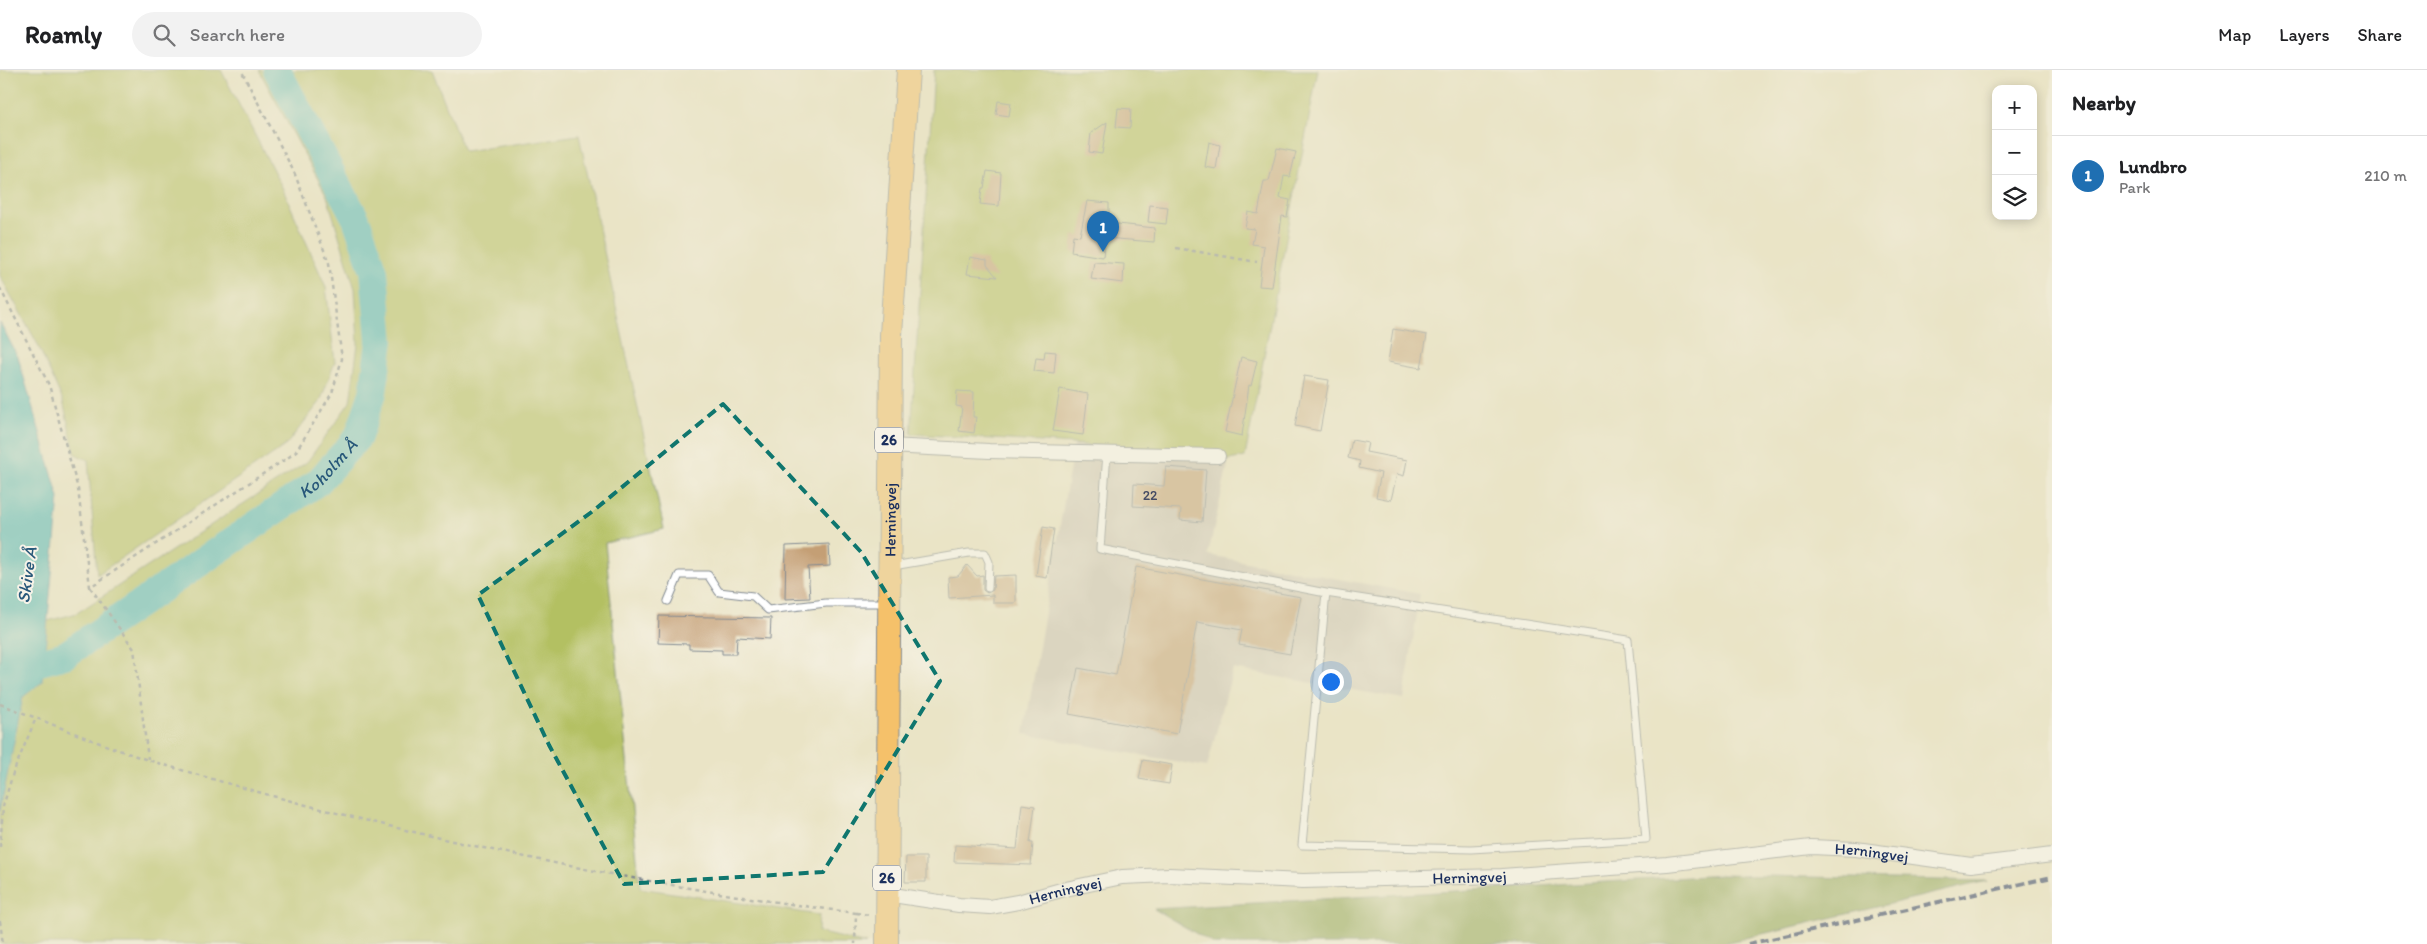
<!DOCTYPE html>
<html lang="en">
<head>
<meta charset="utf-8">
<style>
	:root { --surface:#fff; --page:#f2f2f2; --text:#202124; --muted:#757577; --line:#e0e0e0; --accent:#1f6fb2 }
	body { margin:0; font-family:Itim,sans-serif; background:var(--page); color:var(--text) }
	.controls { position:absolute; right:15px; top:15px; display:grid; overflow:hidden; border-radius:10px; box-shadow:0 2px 12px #0003 }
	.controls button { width:45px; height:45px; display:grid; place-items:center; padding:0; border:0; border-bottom:1px solid var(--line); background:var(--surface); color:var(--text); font:25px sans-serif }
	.you { position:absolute; left:1330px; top:611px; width:18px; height:18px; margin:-12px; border:4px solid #fff; border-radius:50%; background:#1a73e8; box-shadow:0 0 0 8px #1a73e833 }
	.badge { display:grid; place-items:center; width:32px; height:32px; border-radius:50%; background:var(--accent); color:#fff; font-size:16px; font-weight:700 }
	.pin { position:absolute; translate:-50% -41px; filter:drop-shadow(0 1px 2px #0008) }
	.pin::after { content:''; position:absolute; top:26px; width:18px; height:15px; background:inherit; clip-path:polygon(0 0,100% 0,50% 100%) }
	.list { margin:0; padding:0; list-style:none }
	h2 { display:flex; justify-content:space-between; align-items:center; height:65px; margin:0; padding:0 20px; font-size:21px }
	h2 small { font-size:16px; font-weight:400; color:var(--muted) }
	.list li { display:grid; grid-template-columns:32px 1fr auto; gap:15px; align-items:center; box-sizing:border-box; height:80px; padding:0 20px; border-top:1px solid var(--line) }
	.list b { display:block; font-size:19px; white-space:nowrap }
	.list p { margin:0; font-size:16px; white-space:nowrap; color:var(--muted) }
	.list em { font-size:16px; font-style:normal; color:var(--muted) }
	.icon { flex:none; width:28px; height:28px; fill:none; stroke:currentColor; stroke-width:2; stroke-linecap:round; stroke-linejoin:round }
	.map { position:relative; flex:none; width:2052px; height:874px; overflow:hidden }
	header { display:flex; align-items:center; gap:30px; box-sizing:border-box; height:70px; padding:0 25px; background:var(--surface); border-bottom:1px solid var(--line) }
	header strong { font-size:24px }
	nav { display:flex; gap:28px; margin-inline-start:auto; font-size:18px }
	.search { width:350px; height:45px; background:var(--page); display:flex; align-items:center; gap:12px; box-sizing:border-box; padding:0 18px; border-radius:28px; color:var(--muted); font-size:19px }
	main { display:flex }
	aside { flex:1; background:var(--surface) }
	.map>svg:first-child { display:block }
	.industrial { fill:#cac3b8 }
	.green { fill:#b3c062; stroke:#677860 }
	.forest { fill:#8ea658; stroke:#546a5b }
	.water { fill:#47b7bd; stroke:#31738e }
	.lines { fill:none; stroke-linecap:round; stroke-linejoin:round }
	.river { stroke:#47b7bd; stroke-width:28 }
	.building { fill:#c49f74 }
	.lane-casing { stroke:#828a92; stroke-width:9 }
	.street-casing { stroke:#828a92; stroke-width:16 }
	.primary-casing { stroke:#828a92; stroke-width:24 }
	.path { stroke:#828a92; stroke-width:2.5; stroke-dasharray:4 4; stroke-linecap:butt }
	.lane { stroke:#fff; stroke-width:7 }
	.street { stroke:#fff; stroke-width:14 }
	.primary { stroke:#f5c16b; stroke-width:22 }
	.rail { stroke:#1b2f5e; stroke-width:4; stroke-dasharray:8 4; stroke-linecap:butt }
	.marked { fill:none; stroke:#0f766e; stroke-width:4; stroke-dasharray:10 6; stroke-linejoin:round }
	.labels { text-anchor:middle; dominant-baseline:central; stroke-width:4; stroke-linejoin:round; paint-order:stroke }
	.number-label { font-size:14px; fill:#454b64 }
	.shield { fill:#f7f3e8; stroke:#5d6a87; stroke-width:1 }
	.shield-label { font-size:15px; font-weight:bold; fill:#1b2f5e }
	.street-label { font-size:16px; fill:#1b2f5e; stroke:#f7f3e8 }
	.water-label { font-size:18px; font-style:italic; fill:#28587a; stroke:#f7f3e8 }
</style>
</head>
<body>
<header>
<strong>Roamly</strong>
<div class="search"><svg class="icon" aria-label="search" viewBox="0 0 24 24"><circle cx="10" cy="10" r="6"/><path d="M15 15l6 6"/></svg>Search here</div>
<nav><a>Map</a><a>Layers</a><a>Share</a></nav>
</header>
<main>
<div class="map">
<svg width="2052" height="874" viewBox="0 0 2052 874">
	<rect width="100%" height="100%" fill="#f7f3e8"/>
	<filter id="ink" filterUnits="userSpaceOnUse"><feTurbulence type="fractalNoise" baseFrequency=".02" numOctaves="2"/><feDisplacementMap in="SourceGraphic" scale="10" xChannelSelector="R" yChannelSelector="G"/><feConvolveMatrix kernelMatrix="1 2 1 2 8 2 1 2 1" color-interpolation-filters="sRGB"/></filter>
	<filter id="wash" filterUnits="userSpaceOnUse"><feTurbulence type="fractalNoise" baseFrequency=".0096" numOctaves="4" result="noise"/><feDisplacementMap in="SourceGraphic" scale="20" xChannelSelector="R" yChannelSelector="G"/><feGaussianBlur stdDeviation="1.12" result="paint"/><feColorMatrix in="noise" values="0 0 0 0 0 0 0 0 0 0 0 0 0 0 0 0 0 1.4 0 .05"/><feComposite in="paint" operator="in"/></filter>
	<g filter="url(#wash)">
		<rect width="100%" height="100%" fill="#eae4c6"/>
		<path class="industrial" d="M1074,374l155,16 -21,95 212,39 -16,105 -171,-30 -26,98 -183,-33z"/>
		<g class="green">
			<path d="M0,0h221l61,117 44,100 9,75 -15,40 -34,43 -189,130 -9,-115 -13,-6 -12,-53 -27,-60 -36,-65z"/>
			<path d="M259,0h173l32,81 115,-16 85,394 -59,14 35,345 179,27 -1,17 48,12h-866v-310l77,-21 230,-151 43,-60 8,-58 -3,-55 -28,-93z"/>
			<path d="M934,0h384l-73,387 -16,3 -155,-16 -163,-10z"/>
		</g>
		<path class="forest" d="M1722,805l265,6 -267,63h-506l-60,-35z"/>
		<path class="water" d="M0,253l18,34 41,141 -17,184 -19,15 -23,114v-226l3,-33 -3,-75z"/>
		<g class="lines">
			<path class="river" id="s1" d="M12,600l53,-15 253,-173 40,-45 15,-44 7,-52 -6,-70 -18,-52 -79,-149"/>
		</g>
		<g id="blocks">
			<g class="building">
				<path d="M998,31l13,2 -2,13 -13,-2z"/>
				<path d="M1118,38l13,1 -1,19 -14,-1z"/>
				<path d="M1107,52l-5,32 -13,-2 2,-19z"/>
				<path d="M1209,72l11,3 -4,24 -11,-2z"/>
				<path d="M1277,78l19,4 -6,25 -6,-1 -4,22 10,2 -3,17 -5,-1 -10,71 -13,-1 5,-40 -12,-2 3,-15 -10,-1 3,-16 10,2 6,-33h5z"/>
				<path d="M987,101l14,2 -2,33 -19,-2 2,-16h2z"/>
				<path d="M1087,131l22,2v20l46,5 -1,14 -49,-4 -2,19 -32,-5 2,-17 7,1z"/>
				<path d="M1150,135l18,2 -2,17 -18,-2z"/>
				<path d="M970,187l17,3v5l10,12 -30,-3z"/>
				<path d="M1094,192l30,2 -1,19 -32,-4z"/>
				<path d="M1393,259l34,6 -6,33 -33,-6z"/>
				<path d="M1045,281l11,1 -2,21 -20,-2 2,-13 8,1z"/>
				<path d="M1241,287l16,4 -6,25 -2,-1 -7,51 -17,-4z"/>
				<path d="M1304,306l25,4 -9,51 -25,-5z"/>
				<path d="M1060,319l28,5 -5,41 -30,-4z"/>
				<path d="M957,321l17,1 -1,25h3l-2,16 -15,-2 3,-24 -6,-1z"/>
				<path d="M1352,370l16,3 -2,9 41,8 -3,16 -7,-2 -6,26 -15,-3 5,-24 -22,-5 1,-7 -12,-3z"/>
				<path d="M1166,397l40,3 -4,52 -22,-2 1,-11 -48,-3 1,-22 30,2z"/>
				<path d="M1043,457l11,2 -7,49 -11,-2z"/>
				<path d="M829,474l1,22 -22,1 2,31 -25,1 1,-53z"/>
				<path d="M967,495l10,11 6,-1v15l4,3 6,-3 1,-14 22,-1v28h-23v-8l-44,3 -1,-21 10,-1z"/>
				<path d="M1136,497l165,30 -11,57 -51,-9 3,-15 -45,-8 -20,112 -108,-20 9,-46 38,7z"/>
				<path d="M659,546l112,2 -1,21 -33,-2 -1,17h-14v-4l-33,-1v-5l-31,-1z"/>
				<path d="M1143,690l29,5 -3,19 -30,-5z"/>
				<path d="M1022,734l13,2 -5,37h3l-2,22 -77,-3 1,-17 62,4z"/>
				<path d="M906,787h20v25h-21z"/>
			</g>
		</g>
	</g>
	<g filter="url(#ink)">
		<use href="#blocks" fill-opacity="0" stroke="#828a92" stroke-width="1"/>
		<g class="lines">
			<g class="lane-casing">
				<g id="lane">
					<path d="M1107,383l-7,96 226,44 -24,252 169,4 175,-10 -18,-199 -302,-47"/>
					<path d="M893,496l76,-13h16l4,9 -1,26"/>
					<path d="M668,531l11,-26h29l11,17 34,4 15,14 58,-7h60"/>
				</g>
			</g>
			<g class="street-casing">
				<g id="street">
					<path d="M889,376l100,5 229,5"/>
					<path id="s2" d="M886,824l73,11 31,2 28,-5 43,-12 61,-13 47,-2 134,6 199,-5 165,-12 144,-17 45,2 115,16 81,-10"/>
				</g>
			</g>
			<g class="primary-casing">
				<g id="primary">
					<path id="s3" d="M887,874l4,-609 17,-265"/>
				</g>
			</g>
			<g class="path">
				<path d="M1176,178l81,14"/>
				<path d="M0,218l49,97 29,104 12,98 205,-134 37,-60 10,-34 -13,-96 -35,-91 -53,-102"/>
				<path d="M90,517l44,62 14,110"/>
				<path d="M0,634c48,18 96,39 145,55 232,71 471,123 711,154l-1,31"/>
				<path d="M0,777l3,-40 10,-34 23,-55"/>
				<path d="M856,843l13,2"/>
				<path d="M0,851l3,23"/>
			</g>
			<use href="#lane" class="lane"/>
			<use href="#street" class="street"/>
			<use href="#primary" class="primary"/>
			<path class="rail" d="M1748,874l304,-67"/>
		</g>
	</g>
	<path d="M0 0H2052V874H0ZM723,334l138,148 79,129 -117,191 -199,12 -75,-139 -71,-150 115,-84z" fill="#eae4c6" fill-opacity=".55" fill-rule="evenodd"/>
	<path class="marked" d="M723,334l138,148 79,129 -117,191 -199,12 -75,-139 -71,-150 115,-84z"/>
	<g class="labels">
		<g class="number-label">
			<text x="1150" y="425">22</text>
		</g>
		<g class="shield">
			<rect x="875" y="357.5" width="28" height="25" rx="4"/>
			<rect x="873" y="795.5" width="28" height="25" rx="4"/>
		</g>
		<g class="shield-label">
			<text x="889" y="370">26</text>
			<text x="887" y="808">26</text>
		</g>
		<g class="street-label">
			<text stroke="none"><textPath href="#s3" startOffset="424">Herningvej</textPath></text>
			<text stroke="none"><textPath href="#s2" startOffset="992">Herningvej</textPath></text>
			<text stroke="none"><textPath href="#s2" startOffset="588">Herningvej</textPath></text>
			<text stroke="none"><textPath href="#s2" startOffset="182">Herningvej</textPath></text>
		</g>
		<g class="water-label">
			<text stroke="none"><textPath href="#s1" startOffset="378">Koholm Å</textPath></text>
			<text transform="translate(27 505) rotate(-82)">Skive Å</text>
		</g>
	</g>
</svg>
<div class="controls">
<button>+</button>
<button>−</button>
<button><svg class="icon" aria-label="layers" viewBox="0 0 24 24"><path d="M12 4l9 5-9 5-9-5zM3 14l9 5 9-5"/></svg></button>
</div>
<div class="you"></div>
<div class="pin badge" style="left:1103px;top:182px">1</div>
</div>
<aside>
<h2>Nearby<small></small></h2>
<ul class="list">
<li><span class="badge">1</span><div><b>Lundbro</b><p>Park</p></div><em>210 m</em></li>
</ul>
</aside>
</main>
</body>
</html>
